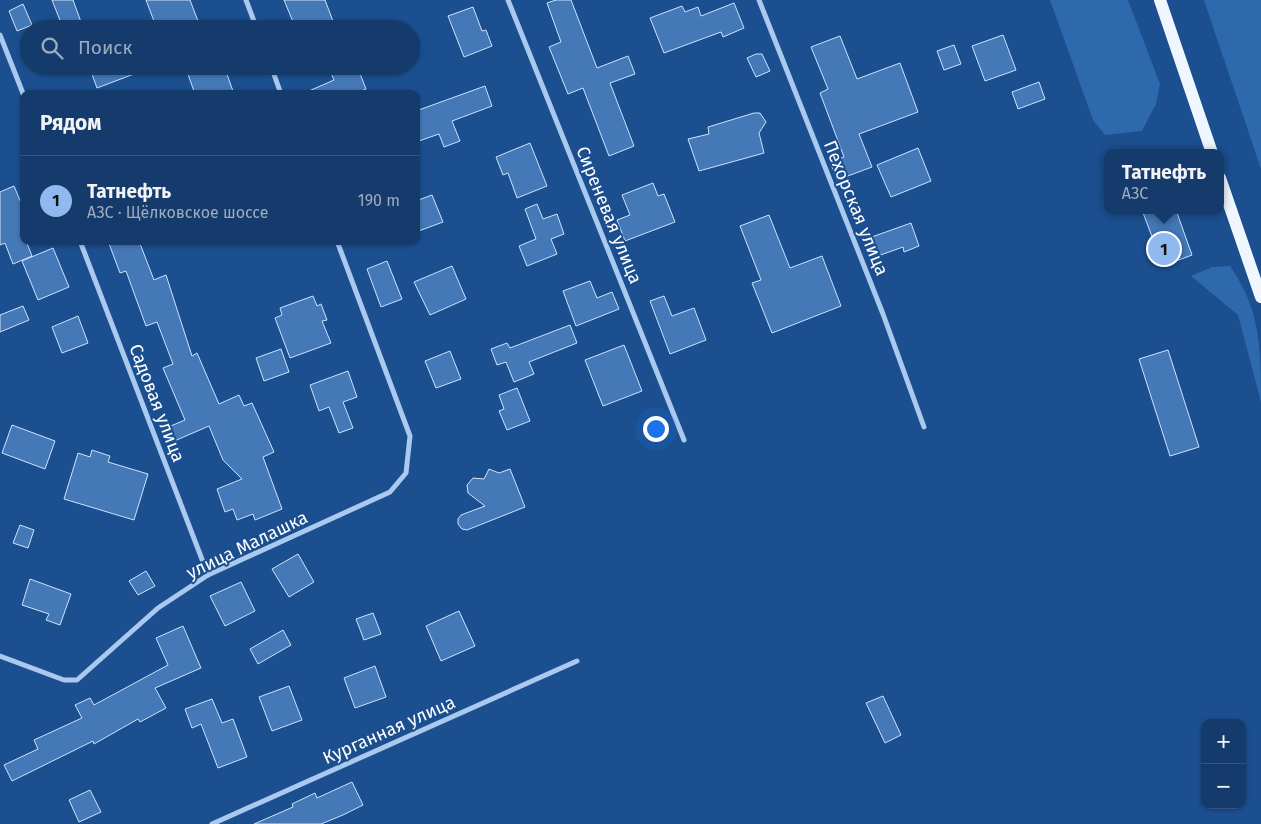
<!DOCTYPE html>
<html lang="ru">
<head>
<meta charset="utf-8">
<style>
	:root { --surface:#143b6b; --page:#1d4271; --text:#f1f3f6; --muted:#9dadc1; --line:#33557e; --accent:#90b9f0 }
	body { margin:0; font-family:"Fira Sans",sans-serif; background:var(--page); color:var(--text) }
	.controls { position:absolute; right:15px; bottom:15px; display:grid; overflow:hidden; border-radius:10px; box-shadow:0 1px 4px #0004 }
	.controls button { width:45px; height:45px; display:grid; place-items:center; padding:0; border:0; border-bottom:1px solid var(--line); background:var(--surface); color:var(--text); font:25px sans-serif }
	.you { position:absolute; left:655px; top:428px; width:18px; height:18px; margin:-12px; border:4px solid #fff; border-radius:50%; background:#1a73e8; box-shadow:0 0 0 8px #1a73e833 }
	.badge { display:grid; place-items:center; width:32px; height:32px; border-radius:50%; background:var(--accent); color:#111; font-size:16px; font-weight:700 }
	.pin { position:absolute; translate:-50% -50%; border:2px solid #fff; box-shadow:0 1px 5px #0006 }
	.popup { position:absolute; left:1104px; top:149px; width:120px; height:65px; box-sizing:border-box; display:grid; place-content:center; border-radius:10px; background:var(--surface); filter:drop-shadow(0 1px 4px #0005); font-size:16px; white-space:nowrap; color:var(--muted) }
	.popup b { font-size:19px; color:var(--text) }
	.popup::after { content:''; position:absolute; left:50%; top:100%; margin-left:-10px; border:10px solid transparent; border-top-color:var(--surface) }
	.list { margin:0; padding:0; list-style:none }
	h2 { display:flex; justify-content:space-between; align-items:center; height:65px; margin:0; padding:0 20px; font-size:21px }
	h2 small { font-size:16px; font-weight:400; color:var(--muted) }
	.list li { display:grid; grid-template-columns:32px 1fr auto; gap:15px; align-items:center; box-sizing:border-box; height:90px; padding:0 20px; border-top:1px solid var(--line) }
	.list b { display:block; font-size:19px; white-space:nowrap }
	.list p { margin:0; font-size:16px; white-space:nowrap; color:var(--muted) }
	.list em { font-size:16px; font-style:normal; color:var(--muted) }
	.icon { flex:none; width:28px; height:28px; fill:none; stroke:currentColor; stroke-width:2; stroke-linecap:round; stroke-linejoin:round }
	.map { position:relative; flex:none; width:1261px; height:824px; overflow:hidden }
	.search { position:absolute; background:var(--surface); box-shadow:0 1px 4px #0004; left:20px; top:20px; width:400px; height:55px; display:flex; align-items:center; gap:12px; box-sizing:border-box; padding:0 18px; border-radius:28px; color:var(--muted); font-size:19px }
	.panel { position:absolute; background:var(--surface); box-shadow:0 1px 4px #0004; left:20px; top:90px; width:400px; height:155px; border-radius:10px }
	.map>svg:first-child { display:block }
	.green { fill:#2e69ad }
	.building { fill:#4478b7; stroke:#cfe3fa }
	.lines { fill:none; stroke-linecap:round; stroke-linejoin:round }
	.minor { stroke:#a9c9ee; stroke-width:5 }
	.primary { stroke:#f0f6ff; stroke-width:12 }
	.labels { text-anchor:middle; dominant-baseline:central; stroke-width:4; stroke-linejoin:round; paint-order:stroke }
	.street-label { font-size:18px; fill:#fff; stroke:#1b4f8f }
</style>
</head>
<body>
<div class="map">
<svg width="1261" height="824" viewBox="0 0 1261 824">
	<rect width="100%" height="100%" fill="#1b4f8f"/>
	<g class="green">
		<path d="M1050,0h78l32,84 -4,20 -14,27 -37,4 -12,-15z"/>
		<path d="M1204,0h57v169z"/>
		<path d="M1230,266c31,45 31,83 31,136l-23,-87 -47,-39 21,-9z"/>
	</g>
	<g class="building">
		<path d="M52,0h21l8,22 -18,6z"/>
		<path d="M146,0h44l11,29h-44z"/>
		<path d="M284,0h41l11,29h-40z"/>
		<path d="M556,0h15l26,68 31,-12 7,18 -25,9 24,63 -25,10 -26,-68 -15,6 -19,-47 12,-5 -14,-39z"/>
		<path d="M734,3l10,25 -21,9 -2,-5 -57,21 -14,-35 32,-12 3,6 13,-5 3,9z"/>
		<path d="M23,4l9,21 -15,6 -8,-20z"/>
		<path d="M473,7l9,24 4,-1 6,16 -28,11 -16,-41z"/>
		<path d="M1003,35l13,35 -31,11 -13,-35z"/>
		<path d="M840,36l17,43 43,-16 18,49 -59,22 13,33 -35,13 -7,-18 14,-5 -24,-64 8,-4 -17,-42z"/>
		<path d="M954,45l7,19 -17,6 -7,-19z"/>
		<path d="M756,54h6l8,17 -14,6 -9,-19z"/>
		<path d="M89,66h61v2l-53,20z"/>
		<path d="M185,66h39l10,28h-39z"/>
		<path d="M328,66h29l9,23 -11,5h-53l32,-14z"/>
		<path d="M1039,82l6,17 -27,10 -6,-17z"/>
		<path d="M485,86l7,20 -40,15 8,20 -16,6 -5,-13 -23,8v-31z"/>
		<path d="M754,113h6l6,9 -7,11 5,20 -65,18 -11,-32 21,-5 -1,-7z"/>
		<path d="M530,143l17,43 -30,12 -9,-25 -5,2 -7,-18z"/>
		<path d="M918,148l13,33 -40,16 -14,-32z"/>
		<path d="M653,183l5,13 6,-2 11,28 -50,19 -8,-21 13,-5 -8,-20z"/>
		<path d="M14,186l10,24v31h2l6,15 -19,8 -8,-21 -5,2v-53z"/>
		<path d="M432,195l11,27 -27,10v-31z"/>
		<path d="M537,204l6,15 14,-5 7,20 -13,5 6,15 -30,12 -8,-20 17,-7 -11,-30z"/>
		<path d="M1142,210h34l16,45 -29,11z"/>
		<path d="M769,215l21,53 32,-12 19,50 -69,27 -20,-50 9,-3 -21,-54z"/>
		<path d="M911,223l8,23 -15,6 -1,-5 -28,10 -6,-19z"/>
		<path d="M108,241h31l15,39 12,-5 26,81 5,-3 22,51 20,-9 5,11 8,-3 22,49 -11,5 19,52 -27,11 -2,-6 -16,6 -4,-11 -8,3 -8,-23 25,-10 -19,-19 -14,-34 -37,16 -6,-14 19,-8 -22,-52 10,-4 -16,-42 -11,4 -20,-55 -6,2z"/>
		<path d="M53,248l16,39 -31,13 -16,-39z"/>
		<path d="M387,261l15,38 -21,8 -14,-38z"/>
		<path d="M452,266l14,33 -36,16 -16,-33z"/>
		<path d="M590,281l7,17 15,-6 7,17 -43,17 -13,-35z"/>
		<path d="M313,296l4,10 4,-2 6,16 -5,1 9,22 -41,15 -15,-40 7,-3 -2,-7z"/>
		<path d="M664,296l8,20 22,-8 12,32 -36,14 -20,-53z"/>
		<path d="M23,306l6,14 -29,12v-17z"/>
		<path d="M78,316l10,27 -26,10 -10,-26z"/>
		<path d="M570,325l7,18 -48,19 5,12 -20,8 -8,-20 -9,3 -6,-16 16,-6 3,5z"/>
		<path d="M624,345l18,46 -39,15 -18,-46z"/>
		<path d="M281,349l8,23 -25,9 -8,-23z"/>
		<path d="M1168,350l31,97 -29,9 -31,-97z"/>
		<path d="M450,351l11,28 -25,9 -11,-27z"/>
		<path d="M348,371l9,26 -14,5 10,26 -14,5 -10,-26 -10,4 -9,-26z"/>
		<path d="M517,388l13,33 -23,9 -8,-19 5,-2 -5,-14z"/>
		<path d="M12,425l43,16 -10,28 -43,-16z"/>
		<path d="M92,450l18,6 -2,6 40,12 -14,46 -70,-21 14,-46 12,4z"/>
		<path d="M489,469l10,4 11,-4 15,38 -58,23 -5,-1 -4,-5v-5l3,-4 24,-9 -17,-13 -1,-8 6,-7 11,1z"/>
		<path d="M20,525l14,5 -6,18 -15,-5z"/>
		<path d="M298,554l16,28 -25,15 -17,-28z"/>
		<path d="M146,571l9,15 -17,9 -9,-14z"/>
		<path d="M30,579l41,15 -11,31 -14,-5 3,-6 -27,-9z"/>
		<path d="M241,582l14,29 -30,15 -15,-30z"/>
		<path d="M459,611l16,35 -34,15 -15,-35z"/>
		<path d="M373,613l8,21 -17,6 -8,-21z"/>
		<path d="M183,626l18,42 -46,20 11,20 -26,14 -2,-3 -44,25 -1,-3 -81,40 -8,-16 34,-16 -4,-9 48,-22 -7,-13 15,-7 4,7 74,-40 -12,-27z"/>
		<path d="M283,630l8,15 -33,19 -8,-15z"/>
		<path d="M375,666l11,31 -31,11 -11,-30z"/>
		<path d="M289,686l13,34 -30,11 -13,-34z"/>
		<path d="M883,696l18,39 -16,8 -19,-40z"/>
		<path d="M212,699l10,24 11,-4 14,38 -29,11 -17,-44 -9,4 -7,-19z"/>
		<path d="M352,782l11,23 -20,10 -22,9h-67l39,-17 -1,-3 23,-11 2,5z"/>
		<path d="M90,790l11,22 -22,10 -10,-22z"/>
	</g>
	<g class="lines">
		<g class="minor">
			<path d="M246,0l11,29"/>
			<path d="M508,0l176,440"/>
			<path d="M759,0l124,314 41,113"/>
			<path d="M0,35l24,61"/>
			<path d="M271,66l10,28"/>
			<path d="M80,241l128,334"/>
			<path d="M0,656l64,24h13l81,-72 50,-33 182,-83 16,-19 4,-37 -73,-195"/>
			<path d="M212,824l365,-163"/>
		</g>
		<g class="primary">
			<path d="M1160,0l52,153"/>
			<path d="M1220,178l41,119"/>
		</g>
	</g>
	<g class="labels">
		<g class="street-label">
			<text transform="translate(856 208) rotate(68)">Пехорская улица</text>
			<text transform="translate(609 215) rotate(68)">Сиреневая улица</text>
			<text transform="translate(157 403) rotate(69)">Садовая улица</text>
			<text transform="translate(247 545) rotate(-26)">улица Малашка</text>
			<text transform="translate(389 730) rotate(-24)">Курганная улица</text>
		</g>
	</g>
</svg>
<div class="controls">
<button>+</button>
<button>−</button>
</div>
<div class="you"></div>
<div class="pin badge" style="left:1164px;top:249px">1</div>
<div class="popup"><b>Татнефть</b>АЗС</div>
<div class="search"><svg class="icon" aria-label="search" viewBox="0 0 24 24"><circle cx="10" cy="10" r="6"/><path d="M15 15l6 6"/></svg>Поиск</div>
<section class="panel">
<h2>Рядом<small></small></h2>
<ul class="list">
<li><span class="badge">1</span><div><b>Татнефть</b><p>АЗС · Щёлковское шоссе</p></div><em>190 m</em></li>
</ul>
</section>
</div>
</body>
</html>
